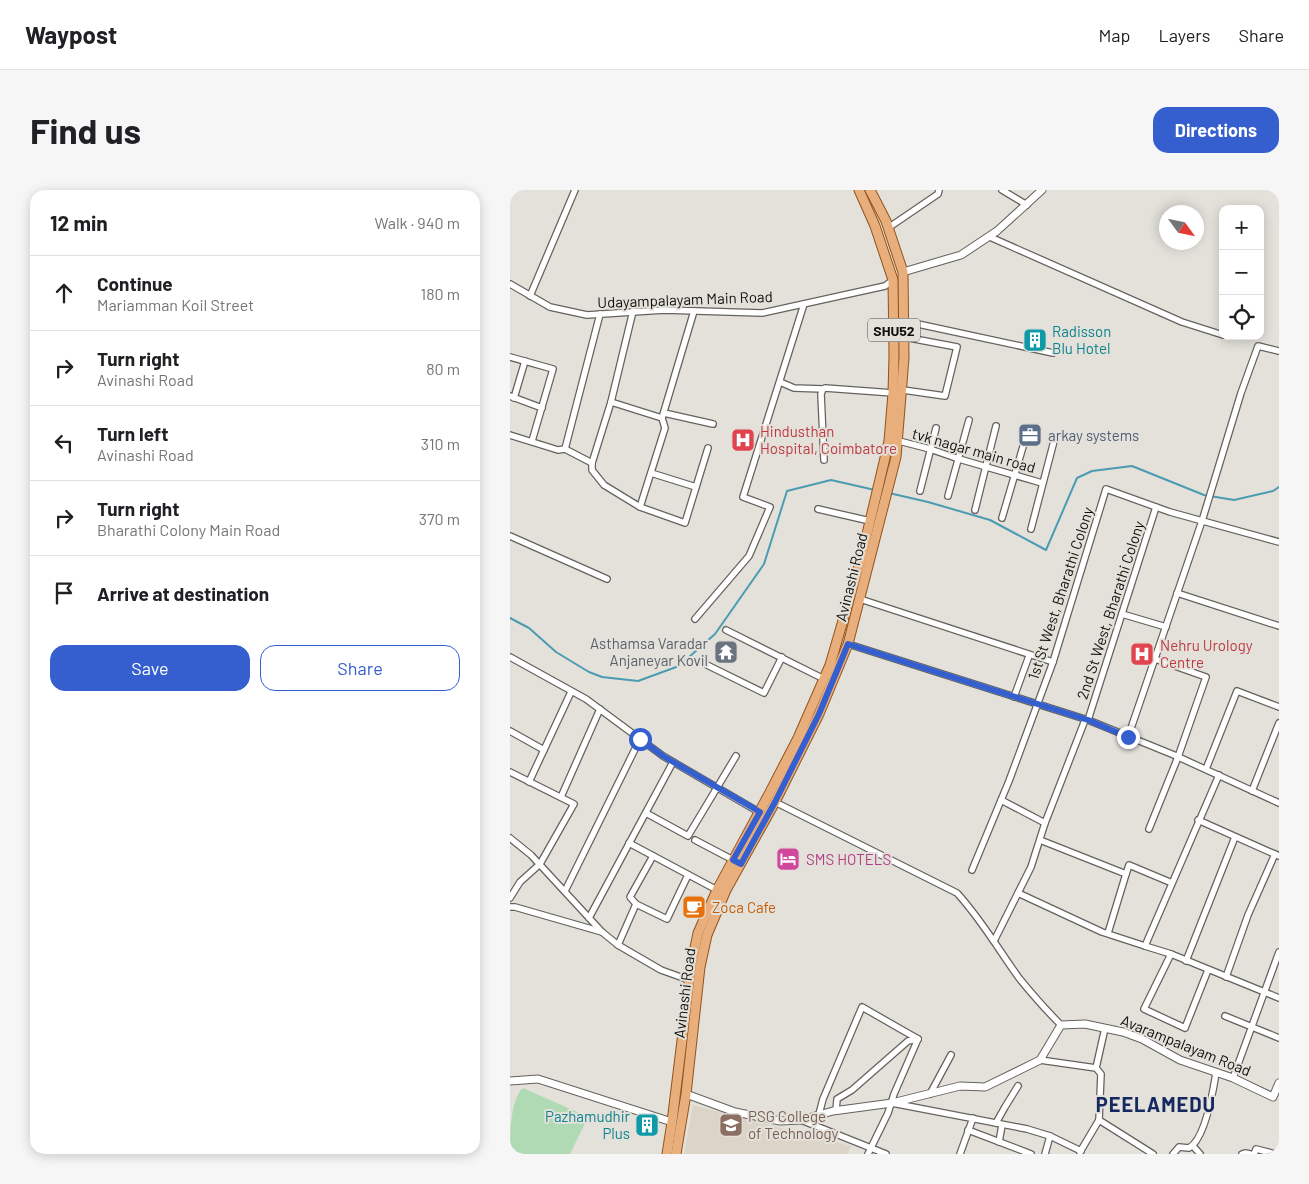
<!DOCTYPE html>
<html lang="en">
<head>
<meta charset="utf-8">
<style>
	:root { --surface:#fff; --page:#f6f6f6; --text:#202124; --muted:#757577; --line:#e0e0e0; --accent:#355ece }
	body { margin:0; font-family:Barlow,sans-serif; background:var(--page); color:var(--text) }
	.controls { position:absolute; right:15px; top:15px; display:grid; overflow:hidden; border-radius:10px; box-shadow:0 2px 12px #0003 }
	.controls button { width:45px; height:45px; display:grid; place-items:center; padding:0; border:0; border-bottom:1px solid var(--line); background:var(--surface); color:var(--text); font:25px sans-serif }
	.compass { position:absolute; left:649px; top:15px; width:45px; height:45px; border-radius:50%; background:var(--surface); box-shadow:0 2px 12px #0003; rotate:123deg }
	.stop { position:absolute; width:15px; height:15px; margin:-11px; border:4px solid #355ece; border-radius:50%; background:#fff }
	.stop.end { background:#355ece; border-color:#fff; box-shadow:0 1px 5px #0008 }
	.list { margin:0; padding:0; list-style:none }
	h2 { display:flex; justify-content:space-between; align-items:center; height:65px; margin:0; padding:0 20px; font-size:21px }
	h2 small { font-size:16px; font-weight:400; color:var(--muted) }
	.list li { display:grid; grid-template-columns:32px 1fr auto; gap:15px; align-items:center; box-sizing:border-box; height:75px; padding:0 20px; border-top:1px solid var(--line) }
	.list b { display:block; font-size:19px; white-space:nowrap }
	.list p { margin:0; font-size:16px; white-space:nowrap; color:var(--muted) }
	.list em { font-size:16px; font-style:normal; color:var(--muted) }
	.actions { display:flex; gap:10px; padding:15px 20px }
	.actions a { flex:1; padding:11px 0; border:1px solid var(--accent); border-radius:15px; text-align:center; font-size:18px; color:var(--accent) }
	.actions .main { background:var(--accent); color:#fff }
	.icon { flex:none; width:28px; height:28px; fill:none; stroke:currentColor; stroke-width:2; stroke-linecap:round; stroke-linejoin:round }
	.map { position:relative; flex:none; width:769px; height:964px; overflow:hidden; border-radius:15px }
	header { display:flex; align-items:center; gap:30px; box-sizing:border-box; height:70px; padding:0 25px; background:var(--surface); border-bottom:1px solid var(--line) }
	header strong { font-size:24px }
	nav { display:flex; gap:28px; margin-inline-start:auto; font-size:18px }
	.intro { display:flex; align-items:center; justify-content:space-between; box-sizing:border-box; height:120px; padding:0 30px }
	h1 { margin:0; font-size:35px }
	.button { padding:12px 22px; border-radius:15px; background:var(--accent); color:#fff; font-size:18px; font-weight:700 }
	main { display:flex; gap:30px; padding:0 30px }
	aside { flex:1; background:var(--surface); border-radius:15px; box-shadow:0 2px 12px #0003 }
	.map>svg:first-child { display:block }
	.built { fill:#dbd5c8 }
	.green { fill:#afdab4 }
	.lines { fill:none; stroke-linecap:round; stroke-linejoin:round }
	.stream { stroke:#4b9cb2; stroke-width:2 }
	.minor-casing { stroke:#64625d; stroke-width:8 }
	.tertiary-casing { stroke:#64625d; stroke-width:9 }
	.primary-casing { stroke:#92531c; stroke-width:11 }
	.minor { stroke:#fff; stroke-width:5.5 }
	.tertiary { stroke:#fff; stroke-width:7 }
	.primary { stroke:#e8ae7c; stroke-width:9 }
	.route { stroke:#355ece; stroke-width:6 }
	.labels { text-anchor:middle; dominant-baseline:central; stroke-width:4; stroke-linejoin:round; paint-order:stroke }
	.shield { fill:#e3e1da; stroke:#4f4d4a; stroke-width:1 }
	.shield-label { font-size:14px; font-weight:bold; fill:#0f0e0c }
	.street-label { font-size:15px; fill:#0f0e0c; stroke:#e3e1da }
	.culture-label { font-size:15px; fill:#0d838f; stroke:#e3e1da; text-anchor:start }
	.health-label { font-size:15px; fill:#be3a42; stroke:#e3e1da; text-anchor:start }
	.service-label { font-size:15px; fill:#4e5e75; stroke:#e3e1da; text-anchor:start }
	.worship-label { font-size:15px; fill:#5b616d; stroke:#e3e1da; text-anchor:end }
	.hotel-label { font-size:15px; fill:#b23c85; stroke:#e3e1da; text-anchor:start }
	.food-label { font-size:15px; fill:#c56008; stroke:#e3e1da; text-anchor:start }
	.education-label { font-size:15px; fill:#785e54; stroke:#e3e1da; text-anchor:start }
	.district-label { font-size:20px; font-weight:bold; letter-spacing:1px; fill:#152960; stroke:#e3e1da }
</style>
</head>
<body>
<header>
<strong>Waypost</strong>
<nav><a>Map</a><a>Layers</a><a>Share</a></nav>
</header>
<div class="intro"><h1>Find us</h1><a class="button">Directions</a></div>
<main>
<aside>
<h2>12 min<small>Walk · 940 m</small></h2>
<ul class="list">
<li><svg class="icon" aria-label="ahead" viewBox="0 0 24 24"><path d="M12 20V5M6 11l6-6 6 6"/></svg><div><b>Continue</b><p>Mariamman Koil Street</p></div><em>180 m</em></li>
<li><svg class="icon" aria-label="right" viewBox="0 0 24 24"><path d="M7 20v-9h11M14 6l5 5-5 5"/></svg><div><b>Turn right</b><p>Avinashi Road</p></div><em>80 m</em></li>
<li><svg class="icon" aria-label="left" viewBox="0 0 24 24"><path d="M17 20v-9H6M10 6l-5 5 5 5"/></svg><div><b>Turn left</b><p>Avinashi Road</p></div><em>310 m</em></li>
<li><svg class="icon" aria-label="right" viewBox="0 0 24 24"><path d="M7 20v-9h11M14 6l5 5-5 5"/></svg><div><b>Turn right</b><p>Bharathi Colony Main Road</p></div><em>370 m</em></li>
<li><svg class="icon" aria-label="arrive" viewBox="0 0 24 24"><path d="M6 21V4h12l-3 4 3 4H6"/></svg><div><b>Arrive at destination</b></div></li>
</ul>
<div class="actions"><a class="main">Save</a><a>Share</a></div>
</aside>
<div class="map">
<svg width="769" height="964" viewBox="0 0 769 964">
	<rect width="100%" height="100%" fill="#e3e1da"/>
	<path class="built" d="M183,915l158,41 -4,8h-163z"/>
	<path class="green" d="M13,898l65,29 -18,37h-60c0,-18 0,-55 13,-66z"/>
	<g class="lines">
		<g class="stream">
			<path d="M379,303l39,9 62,18 56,30 31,-72 15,-7 40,-5 72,29 30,5 39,-9 6,-4"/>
			<path d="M0,428l19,10 27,24 33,20 13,5 36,4 41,-15 36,-32 49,-70 23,-73 44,-11 44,10"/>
		</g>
		<g class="minor-casing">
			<g id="minor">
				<path d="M492,0l25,15"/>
				<path d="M378,38l50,-34 1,-4"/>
				<path d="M480,47l192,85 41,13"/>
				<path d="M0,94l40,23 37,8 77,-5 98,3 123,-27 8,-6"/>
				<path d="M20,106l45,-106"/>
				<path d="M123,121l-22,91 51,16"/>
				<path d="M394,131l149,32"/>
				<path d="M0,167l43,12 -21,72"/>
				<path d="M270,192l14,6 29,1"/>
				<path d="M393,200l42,6 12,-49 -53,-10"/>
				<path d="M0,206l32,12"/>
				<path d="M4,208l11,-37"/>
				<path d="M101,212l-19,61v7l12,15 36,22 45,16 23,-75"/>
				<path d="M154,223l49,11"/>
				<path d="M0,245l48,15 7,-1 27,14"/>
				<path d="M389,251l31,8 29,10 83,24"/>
				<path d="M55,259l35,-135"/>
				<path d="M314,270l-3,-66 2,-5 2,-1 68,5"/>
				<path d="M141,283l45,14"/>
				<path d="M410,301l16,-63"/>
				<path d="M438,306l21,-76"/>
				<path d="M130,317l25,-79 -3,-10 32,-107"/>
				<path d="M308,319l52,12"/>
				<path d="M465,320l21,-84"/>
				<path d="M492,328l25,-85"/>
				<path d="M521,339l23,-88"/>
				<path d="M0,346l97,43"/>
				<path d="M667,403l102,33"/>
				<path d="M350,409l193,63"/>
				<path d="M612,424l44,13"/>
				<path d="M185,429l54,-63 21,-49 -27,-10 61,-193"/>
				<path d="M216,440l98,49"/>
				<path d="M338,454l240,76 86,35 105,48"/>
				<path d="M0,467l76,42 77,57 96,56"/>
				<path d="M197,475l57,28 18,-36"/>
				<path d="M504,507l15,-41"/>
				<path d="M578,530l68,-213"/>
				<path d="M0,541l34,19"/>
				<path d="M618,547l74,-216 39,-128 17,-47 21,5"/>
				<path d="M696,579l31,-78 42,16"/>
				<path d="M0,582l64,32 -34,60 -20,18 -10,16"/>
				<path d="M709,585l-74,171 26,8 108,44"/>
				<path d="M19,592l42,-90"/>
				<path d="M742,601l27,-68"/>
				<path d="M51,607l39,-88"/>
				<path d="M491,610l44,23"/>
				<path d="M265,612l182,91c24,26 41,56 62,85 13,16 27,32 42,47"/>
				<path d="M136,623l42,23 48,-80"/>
				<path d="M688,630l81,36"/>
				<path d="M639,639l29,-72 28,-80 -51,-18"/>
				<path d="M0,648l21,17 71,77 16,13 43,25 28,10"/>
				<path d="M185,650l40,21"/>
				<path d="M530,650l86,34 -18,59"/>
				<path d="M119,653l88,47"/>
				<path d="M462,680l37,-89 44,-119 53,-173 64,23 109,30"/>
				<path d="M616,684l3,-9 43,18"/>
				<path d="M55,701l75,-152"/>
				<path d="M508,703l84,39 43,14"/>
				<path d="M126,714l31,15 21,-44"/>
				<path d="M0,717h5l87,25"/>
				<path d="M79,728l84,-156"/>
				<path d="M484,751l37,-74 14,-44 40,-103"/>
				<path d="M108,755l18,-41 -6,-7 23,-41"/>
				<path d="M661,764l-27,55 41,19 23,-58"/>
				<path d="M676,771l49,-124"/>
				<path d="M716,787l22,-62 27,-61"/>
				<path d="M715,826l54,22"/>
				<path d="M530,870l56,8"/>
				<path d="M723,888l46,-126"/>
				<path d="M420,904l21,-39"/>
				<path d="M382,913l135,26 23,7 31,15"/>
				<path d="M326,921l1,-12 15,-9 56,-49 10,-2"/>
				<path d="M309,924l4,-15 39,-92 56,32 -24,55 -6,19 -20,41"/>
				<path d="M291,930l85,34"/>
				<path d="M589,930l54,34"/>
				<path d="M486,933l9,-16 13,-21"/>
				<path d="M458,940l63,24"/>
				<path d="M489,952l3,-17"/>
				<path d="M683,956l7,8"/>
				<path d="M570,962l19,-32 2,-46 -5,-6 9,-40"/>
				<path d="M450,964l13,-36"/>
				<path d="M535,964l5,-18"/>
				<path d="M663,964l6,-7 10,1c16,-9 24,-56 27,-75"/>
				<path d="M732,964l3,-1 5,1"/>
				<path d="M744,964l2,-5 19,5"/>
			</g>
		</g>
		<g class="tertiary-casing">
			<g id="tertiary">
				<path d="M393,82l58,-17 36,-24 45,-41"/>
				<path d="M0,891l28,-2 134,43"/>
				<path d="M176,904l49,18 45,9 21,-1 32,-9 59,-8 68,-17 25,1 55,-27 21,-35 24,-1 38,8 19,7 38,21 53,18 40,19 6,-14"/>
			</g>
		</g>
		<g class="primary-casing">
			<g id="primary">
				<path d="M157,964l5,-32 19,-155 7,-34 19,-43 52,-96 29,-56 32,-73 32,-110 27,-114 4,-48 1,-38 -1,-75 -18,-54 -16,-36"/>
				<path d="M166,964l10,-60 14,-127 7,-32 19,-45 49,-88 44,-88 29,-70 48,-187 8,-99 -1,-86 -17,-51 -16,-31"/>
			</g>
		</g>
		<use href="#minor" class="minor"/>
		<use href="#tertiary" class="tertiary"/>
		<use href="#primary" class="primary"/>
	</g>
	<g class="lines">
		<path class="route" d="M130,549l23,17 97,56 -27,48 8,4 34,-62 44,-88 29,-70 240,76 40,17"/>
	</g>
	<defs>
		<g id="building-square" transform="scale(1.25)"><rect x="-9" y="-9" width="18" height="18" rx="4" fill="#0f9aa8" stroke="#e3e1da"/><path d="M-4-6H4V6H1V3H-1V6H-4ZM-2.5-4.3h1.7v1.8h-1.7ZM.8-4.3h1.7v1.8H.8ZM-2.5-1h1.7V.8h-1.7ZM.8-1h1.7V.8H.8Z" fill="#fff"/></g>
		<g id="office-square" transform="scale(1.25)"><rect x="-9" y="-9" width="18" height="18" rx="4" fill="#5c6f8a" stroke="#e3e1da"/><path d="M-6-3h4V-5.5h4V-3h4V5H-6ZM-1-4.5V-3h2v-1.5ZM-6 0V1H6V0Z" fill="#fff"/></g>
		<g id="hospital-square" transform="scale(1.25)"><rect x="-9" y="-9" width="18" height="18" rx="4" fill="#e0444e" stroke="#e3e1da"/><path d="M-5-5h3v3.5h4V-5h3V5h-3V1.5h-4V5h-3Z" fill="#fff"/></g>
		<g id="temple-square" transform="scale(1.25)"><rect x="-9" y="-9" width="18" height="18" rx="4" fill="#6b7280" stroke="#e3e1da"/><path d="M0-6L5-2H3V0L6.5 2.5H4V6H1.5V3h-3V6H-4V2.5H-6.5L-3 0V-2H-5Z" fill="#fff"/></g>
		<g id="hotel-square" transform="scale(1.25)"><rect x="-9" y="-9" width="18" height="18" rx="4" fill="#d1479c" stroke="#e3e1da"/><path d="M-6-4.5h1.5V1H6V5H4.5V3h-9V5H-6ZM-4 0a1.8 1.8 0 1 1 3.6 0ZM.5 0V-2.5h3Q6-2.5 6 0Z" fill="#fff"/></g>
		<g id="cafe-square" transform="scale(1.25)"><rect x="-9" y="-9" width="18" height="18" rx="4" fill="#e8710a" stroke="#e3e1da"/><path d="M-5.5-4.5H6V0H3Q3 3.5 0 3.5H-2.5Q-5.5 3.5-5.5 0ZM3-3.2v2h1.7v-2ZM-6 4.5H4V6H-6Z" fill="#fff"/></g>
		<g id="university-square" transform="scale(1.25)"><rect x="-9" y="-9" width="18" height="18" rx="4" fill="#8d6e63" stroke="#e3e1da"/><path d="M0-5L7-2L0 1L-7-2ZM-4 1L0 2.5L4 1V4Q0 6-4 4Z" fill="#fff"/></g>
	</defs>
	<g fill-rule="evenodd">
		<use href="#building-square" x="525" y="150"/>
		<use href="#office-square" x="520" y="245"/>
		<use href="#hospital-square" x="233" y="250"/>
		<use href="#temple-square" x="216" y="462"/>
		<use href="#hospital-square" x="632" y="464"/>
		<use href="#hotel-square" x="278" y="669"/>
		<use href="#cafe-square" x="184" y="717"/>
		<use href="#building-square" x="137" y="935"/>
		<use href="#university-square" x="221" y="935"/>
	</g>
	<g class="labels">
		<rect class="shield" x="358" y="128.5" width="52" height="23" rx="4"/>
		<g class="shield-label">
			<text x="384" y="140">SHU52</text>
		</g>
		<g class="street-label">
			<text transform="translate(175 109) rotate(-2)">Udayampalayam Main Road</text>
			<text transform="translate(464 260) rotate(16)">tvk nagar main road</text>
			<text transform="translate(341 387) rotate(-76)">Avinashi Road</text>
			<text transform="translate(550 403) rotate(-72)">1st St West, Bharathi Colony</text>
			<text transform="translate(600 420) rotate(-72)">2nd St West, Bharathi Colony</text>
			<text transform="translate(174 803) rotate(-83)">Avinashi Road</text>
			<text transform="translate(676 855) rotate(22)">Avarampalayam Road</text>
		</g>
		<g class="culture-label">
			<text x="542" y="141">Radisson<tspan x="542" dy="17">Blu Hotel</tspan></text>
			<text x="120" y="926" text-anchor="end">Pazhamudhir<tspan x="120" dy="17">Plus</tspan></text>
		</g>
		<g class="health-label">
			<text x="250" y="241">Hindusthan<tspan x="250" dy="17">Hospital, Coimbatore</tspan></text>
			<text x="650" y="455">Nehru Urology<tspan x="650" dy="17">Centre</tspan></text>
		</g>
		<g class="service-label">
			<text x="538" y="245">arkay systems</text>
		</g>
		<g class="worship-label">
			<text x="198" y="453">Asthamsa Varadar<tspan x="198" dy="17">Anjaneyar Kovil</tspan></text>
		</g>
		<g class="hotel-label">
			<text x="296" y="669">SMS HOTELS</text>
		</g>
		<g class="food-label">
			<text x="202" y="717">Zoca Cafe</text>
		</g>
		<g class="education-label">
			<text x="238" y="926">PSG College<tspan x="238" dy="17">of Technology</tspan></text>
		</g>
		<g class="district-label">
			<text x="646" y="914">PEELAMEDU</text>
		</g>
	</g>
</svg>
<div class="controls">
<button>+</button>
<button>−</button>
<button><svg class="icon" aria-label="locate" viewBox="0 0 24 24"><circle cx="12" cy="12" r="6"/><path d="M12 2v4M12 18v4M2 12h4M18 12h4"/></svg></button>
</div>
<svg class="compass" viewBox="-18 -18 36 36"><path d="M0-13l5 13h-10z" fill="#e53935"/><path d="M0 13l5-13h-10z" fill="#757577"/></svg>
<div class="stop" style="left:130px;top:549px"></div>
<div class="stop end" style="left:618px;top:547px"></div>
</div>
</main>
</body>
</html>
